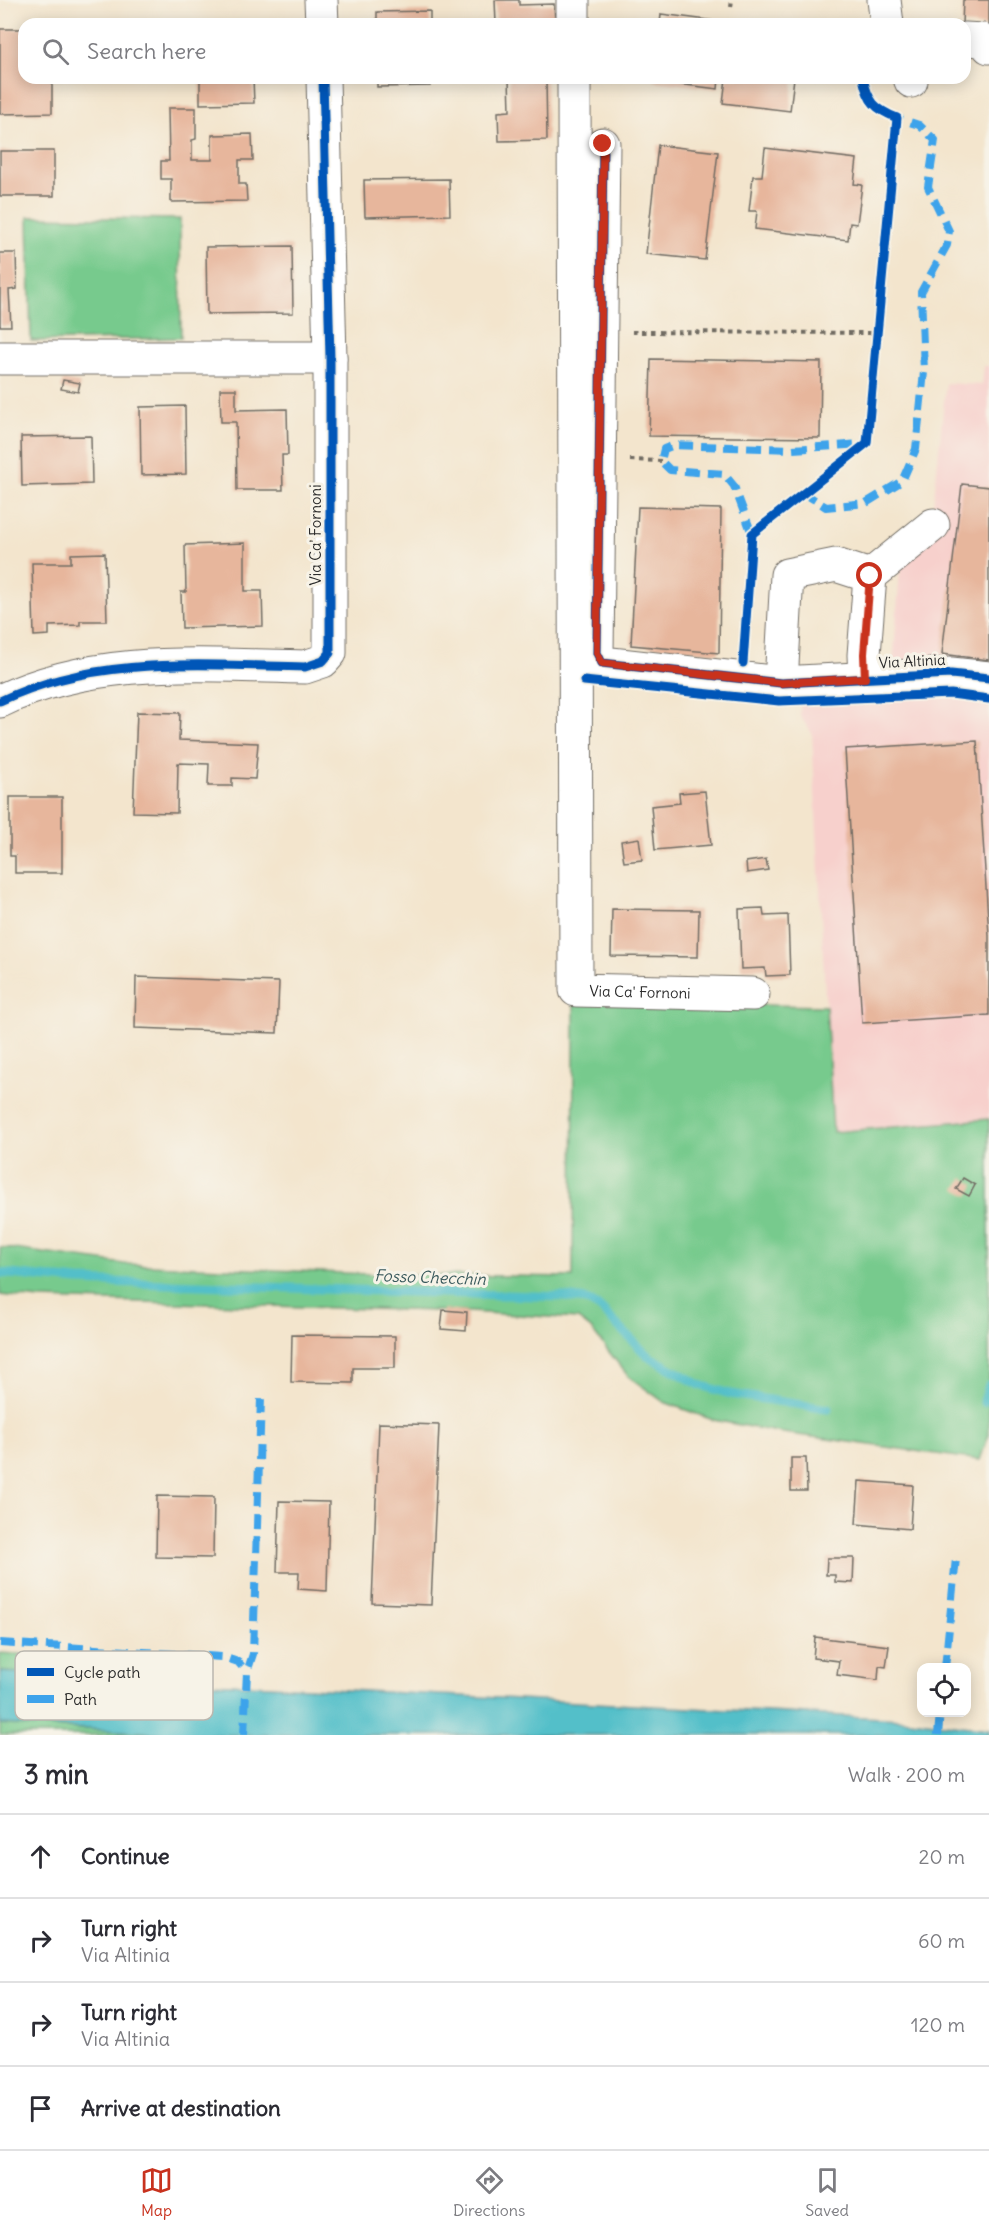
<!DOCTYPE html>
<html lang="en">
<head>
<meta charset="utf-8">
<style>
	:root { --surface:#fff; --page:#f7f7f7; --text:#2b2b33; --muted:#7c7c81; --line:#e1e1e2; --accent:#c8321e }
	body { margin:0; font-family:Delius,sans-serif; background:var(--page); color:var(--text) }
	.controls { position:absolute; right:18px; bottom:18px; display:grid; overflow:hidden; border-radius:12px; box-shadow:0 3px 15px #0003 }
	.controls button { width:54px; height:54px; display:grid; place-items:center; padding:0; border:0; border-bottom:2px solid var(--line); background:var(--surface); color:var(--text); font:30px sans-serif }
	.stop { position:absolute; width:18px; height:18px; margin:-14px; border:4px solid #c8321e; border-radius:50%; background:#fff }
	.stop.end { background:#c8321e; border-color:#fff; box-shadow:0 2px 6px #0008 }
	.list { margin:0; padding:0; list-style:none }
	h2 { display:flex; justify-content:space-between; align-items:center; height:78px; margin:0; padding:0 24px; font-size:26px }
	h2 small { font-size:20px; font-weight:400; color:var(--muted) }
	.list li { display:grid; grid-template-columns:39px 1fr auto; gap:18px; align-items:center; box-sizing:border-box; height:84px; padding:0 24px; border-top:2px solid var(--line) }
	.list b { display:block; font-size:22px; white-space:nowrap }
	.list p { margin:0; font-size:20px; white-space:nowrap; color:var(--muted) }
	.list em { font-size:20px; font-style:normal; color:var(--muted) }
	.icon { flex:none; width:33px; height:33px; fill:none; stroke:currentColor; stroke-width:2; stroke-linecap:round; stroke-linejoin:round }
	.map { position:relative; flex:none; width:989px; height:1735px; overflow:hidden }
	.search { position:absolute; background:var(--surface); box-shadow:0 3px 15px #0003; left:18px; right:18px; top:18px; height:66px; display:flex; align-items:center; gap:15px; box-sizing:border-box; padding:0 21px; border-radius:18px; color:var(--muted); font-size:22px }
	.sheet { height:414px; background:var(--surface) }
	nav { display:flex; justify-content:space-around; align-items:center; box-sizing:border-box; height:84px; border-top:2px solid var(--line); background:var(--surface); font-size:16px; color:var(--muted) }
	nav a { display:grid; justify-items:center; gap:3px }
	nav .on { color:var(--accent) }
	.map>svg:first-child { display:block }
	.built { fill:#f7d0cc }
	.green { fill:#77ca8d; stroke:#517a5c; stroke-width:1.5 }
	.water { fill:#52bfc9; stroke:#3e757a; stroke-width:1.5 }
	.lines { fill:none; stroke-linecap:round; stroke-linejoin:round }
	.stream { stroke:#52bfc9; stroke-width:9 }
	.building { fill:#e7b69c }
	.minor-casing { stroke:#716c64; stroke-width:35 }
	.path { stroke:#716c64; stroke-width:4; stroke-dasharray:4.5 4.5; stroke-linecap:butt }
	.minor { stroke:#fff; stroke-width:33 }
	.quiet { stroke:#3ea3eb; stroke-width:8; stroke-dasharray:15 8; stroke-linecap:butt }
	.cycleway-casing { stroke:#f7f3e8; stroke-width:13 }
	.cycleway { stroke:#0057b8; stroke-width:9 }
	.route { stroke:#c8321e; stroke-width:8 }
	.labels { text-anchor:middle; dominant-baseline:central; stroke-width:6; stroke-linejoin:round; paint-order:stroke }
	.street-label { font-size:15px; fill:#2b2b2b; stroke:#f7f3e8 }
	.water-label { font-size:16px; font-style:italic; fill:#37575a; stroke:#f7f3e8 }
	.key { fill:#f7f3e8; stroke:#bab7af; stroke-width:1.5 }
	.key-label { font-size:16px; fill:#2b2b2b }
</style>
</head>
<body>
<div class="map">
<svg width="989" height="1735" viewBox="0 0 989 1735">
	<rect width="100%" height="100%" fill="#f7f3e8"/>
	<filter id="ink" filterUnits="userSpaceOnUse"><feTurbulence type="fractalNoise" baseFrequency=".0167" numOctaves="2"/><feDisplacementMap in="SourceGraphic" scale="12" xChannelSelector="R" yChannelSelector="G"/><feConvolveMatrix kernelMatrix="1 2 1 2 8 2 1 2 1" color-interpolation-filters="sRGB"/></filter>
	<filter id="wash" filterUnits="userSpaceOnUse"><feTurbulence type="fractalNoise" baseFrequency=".008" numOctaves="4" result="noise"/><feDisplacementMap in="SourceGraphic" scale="24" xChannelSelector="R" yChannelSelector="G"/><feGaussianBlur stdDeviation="1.35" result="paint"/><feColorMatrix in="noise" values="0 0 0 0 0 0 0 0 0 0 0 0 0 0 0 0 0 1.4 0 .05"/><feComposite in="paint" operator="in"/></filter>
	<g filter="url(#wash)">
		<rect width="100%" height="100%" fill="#f3e5cd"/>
		<path class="built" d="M984,366h5v753l-157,13 -20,-399 -12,-17v-44l93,-5 9,-126 31,-33 13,-125 36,2z"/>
		<g class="green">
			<path d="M28,217l152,2 1,119 -150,3z"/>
			<path d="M574,1002l252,4 7,126 156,-13v315l-9,26 -197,-27 -70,-13 -49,-18 -36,-26 -37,-47 -13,-10 -108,-7 -429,-13 -41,-4v-48l124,17 245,10 204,3z"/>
			<path d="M0,1653l131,8v18l-131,-7z"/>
			<path d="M0,1724l188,11h-188z"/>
		</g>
		<path class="water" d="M0,1672l901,47 88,10v6h-801l-188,-11z"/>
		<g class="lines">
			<g class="stream">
				<path d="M0,1273l78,8 486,16 22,3 14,8 48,48 52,29 30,9 98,15"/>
				<path d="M984,1402l5,-17"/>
			</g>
		</g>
		<g id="blocks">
			<g class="building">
				<path d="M495,0h24v5l35,-1 1,20h-59z"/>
				<path d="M963,0h26v27l-27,-3z"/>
				<path d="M430,11v13h-53v-12z"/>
				<path d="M661,14l69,9v1h-70z"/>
				<path d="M0,29h24v49h28v35l-52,1z"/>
				<path d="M200,78h53l1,25 -54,1z"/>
				<path d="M377,78h53v8l-53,1z"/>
				<path d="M509,78h37l1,62 -48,1 -1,-29 12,-1z"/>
				<path d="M654,78h65l-1,11 -65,-8z"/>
				<path d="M726,78h68l-4,33 -67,-8z"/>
				<path d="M168,108h28v31l-4,1v20h20v-25l40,-1 1,26h-14v24h7l1,17 -76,1v-23h-10v-18h8z"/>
				<path d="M658,145l60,7 -13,108 -59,-6z"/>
				<path d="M765,148l92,11 -3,25 8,1 -5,39 -7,-1 -2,17 -93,-11 2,-18h-8l4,-35h9z"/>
				<rect x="0" y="151" width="54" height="45"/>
				<path d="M449,179l1,36 -85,2 -1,-37z"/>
				<path d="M292,246l1,67 -86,1 -1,-67z"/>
				<path d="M0,253h16l1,36 -8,1 2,36h-11z"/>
				<path d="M651,359l170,3 -1,76 -171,-2z"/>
				<path d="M63,380l17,3 -2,9 -17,-3z"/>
				<path d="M220,389h16v21l51,-1 1,46h-6l1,35h-46l-1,-68h-15z"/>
				<path d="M185,406l1,68 -45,1 -1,-68z"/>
				<path d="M91,436l1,48 -70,2 -1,-49z"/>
				<path d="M962,484l27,3v173l-47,-6z"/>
				<path d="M638,507l83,2 -2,144 -88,-8z"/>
				<path d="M245,543v48h17l1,35 -81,2 -1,-36h5l-1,-47z"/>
				<path d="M105,553l2,68h-27v4l-31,1v9l-15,1 -2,-73h39v-9z"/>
				<path d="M137,712l43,1 -1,27 79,3 -3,36 -23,-1v8h-24l1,-22 -31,-1 -1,50 -44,-1z"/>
				<path d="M977,741l12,195v79l-127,8 -17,-274z"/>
				<path d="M705,791l6,54 -56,5 -4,-44 29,-3 -1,-10z"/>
				<path d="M10,797h52v76h-47v-17h-5z"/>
				<path d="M639,838l3,22 -18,2 -3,-21z"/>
				<path d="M766,859l2,11 -21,3 -1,-11z"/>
				<path d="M763,908l1,8 24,-1 2,60 -24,1 -1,-8 -24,1 -2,-60z"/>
				<path d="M612,909l87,1 -1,47 -87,-1z"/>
				<path d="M136,977l143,5 -2,51 -142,-5z"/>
				<path d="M963,1178l12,7 -6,11 -13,-7z"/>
				<path d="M443,1310l24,2 -1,19 -25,-2z"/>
				<path d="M292,1335l103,1v32h-42v15l-62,-1z"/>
				<path d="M379,1423l60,2 -8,180 -59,-2z"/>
				<path d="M791,1458h15l1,33h-16z"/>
				<path d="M859,1481l54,4 -3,44 -54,-5z"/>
				<path d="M157,1496l57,1 -1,61 -57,-1z"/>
				<path d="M279,1501l50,1 -2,89 -29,-2 1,-17h-22z"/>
				<path d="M827,1558h27l-1,25 -18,-1v-7h-9z"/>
				<path d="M815,1637l74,9 -3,21 -7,-1 -1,14 -41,-5 2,-14 -26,-3z"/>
			</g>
		</g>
	</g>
	<g filter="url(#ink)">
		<use href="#blocks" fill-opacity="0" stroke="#716c64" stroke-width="1.5"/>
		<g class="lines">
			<g class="minor-casing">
				<g id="minor">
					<path d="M321,0l1,24"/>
					<path d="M573,0v24"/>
					<path d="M884,0l3,24"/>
					<path d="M965,39l18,1 6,7"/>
					<path id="s1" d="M574,78l2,912 177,4"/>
					<path d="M910,78l1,3"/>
					<path d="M603,144l-6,509 5,10 179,20 170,-9 38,4"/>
					<path d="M0,358h330"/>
					<path d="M870,576l63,-51"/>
					<path d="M781,683l6,-108 49,-10 34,11 -6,79 1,23"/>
					<path d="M0,701c96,-46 202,-36 305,-34l18,-6 7,-8v-295l-7,-280"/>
				</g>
			</g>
			<g class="path">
				<path d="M731,7l1,-7"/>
				<path d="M632,332l246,1"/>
				<path d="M630,460l31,1"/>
			</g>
			<use href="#minor" class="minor"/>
			<g class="quiet">
				<path d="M802,492l24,15 40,-4 36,-22 14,-32 8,-77 -3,-80 26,-47 2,-14 -21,-44 7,-47 -16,-15 -22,-7"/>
				<path d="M752,534l-18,-48 -10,-12 -54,-4 -9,-9 3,-12 10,-4 119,4 68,-5"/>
				<path d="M0,1643l223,14 15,5 9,10"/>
				<path d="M945,1668l11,-110"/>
				<path d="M244,1735l3,-63 6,-18 8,-256"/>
				<path d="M938,1735l2,-23"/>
			</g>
			<g class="cycleway-casing">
				<g id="cycleway">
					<path d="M603,144l-6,509 5,10 179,20 170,-9 38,4"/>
					<path d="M743,663l9,-129 115,-91 30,-325c-22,-9 -29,-16 -34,-40"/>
					<path d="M584,681l195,20 172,-7 38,5"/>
					<path d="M0,701c96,-46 202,-36 305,-34l18,-6 7,-8v-295l-7,-280"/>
				</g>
			</g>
			<use href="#cycleway" class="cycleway"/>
		</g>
	</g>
	<g class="lines" filter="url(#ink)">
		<path class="route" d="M603,144l-6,509 5,10 179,20 84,-5 -1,-24 6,-78"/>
	</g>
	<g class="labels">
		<g class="street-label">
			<text transform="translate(315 535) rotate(-90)">Via Ca' Fornoni</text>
			<text transform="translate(912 661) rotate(-3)">Via Altinia</text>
			<text stroke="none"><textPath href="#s1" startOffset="976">Via Ca' Fornoni</textPath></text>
		</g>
		<g class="water-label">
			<text transform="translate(430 1277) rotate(2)">Fosso Checchin</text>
		</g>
	</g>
	<rect x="15" y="1651" width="198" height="69" rx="9" class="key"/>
	<rect x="27" y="1668" width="27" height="8" fill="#0057b8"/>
	<rect x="27" y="1695" width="27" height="8" fill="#3ea3eb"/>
	<g class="key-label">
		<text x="64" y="1678">Cycle path</text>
		<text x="64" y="1705">Path</text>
	</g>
</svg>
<div class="controls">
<button><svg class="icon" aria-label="locate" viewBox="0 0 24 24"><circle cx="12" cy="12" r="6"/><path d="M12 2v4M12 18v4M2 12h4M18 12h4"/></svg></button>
</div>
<div class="stop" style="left:870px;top:576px"></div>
<div class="stop end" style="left:603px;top:144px"></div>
<div class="search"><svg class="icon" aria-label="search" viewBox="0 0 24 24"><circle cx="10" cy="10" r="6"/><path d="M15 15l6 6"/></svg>Search here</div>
</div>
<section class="sheet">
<h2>3 min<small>Walk · 200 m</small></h2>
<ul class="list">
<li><svg class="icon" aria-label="ahead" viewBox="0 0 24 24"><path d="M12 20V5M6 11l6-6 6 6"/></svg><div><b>Continue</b></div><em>20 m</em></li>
<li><svg class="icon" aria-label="right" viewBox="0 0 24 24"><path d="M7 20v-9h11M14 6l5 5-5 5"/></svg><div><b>Turn right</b><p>Via Altinia</p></div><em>60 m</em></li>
<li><svg class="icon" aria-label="right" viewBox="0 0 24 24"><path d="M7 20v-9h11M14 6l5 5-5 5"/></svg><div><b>Turn right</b><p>Via Altinia</p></div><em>120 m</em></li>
<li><svg class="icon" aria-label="arrive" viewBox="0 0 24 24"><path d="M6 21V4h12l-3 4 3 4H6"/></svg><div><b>Arrive at destination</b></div></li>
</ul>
</section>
<nav>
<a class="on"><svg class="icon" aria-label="map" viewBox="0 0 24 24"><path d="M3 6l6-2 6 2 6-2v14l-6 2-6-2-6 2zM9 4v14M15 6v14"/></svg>Map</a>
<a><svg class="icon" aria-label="directions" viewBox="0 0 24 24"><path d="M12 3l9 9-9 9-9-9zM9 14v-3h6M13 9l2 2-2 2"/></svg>Directions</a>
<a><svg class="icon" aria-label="saved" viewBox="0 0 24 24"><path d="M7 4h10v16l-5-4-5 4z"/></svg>Saved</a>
</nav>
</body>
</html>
